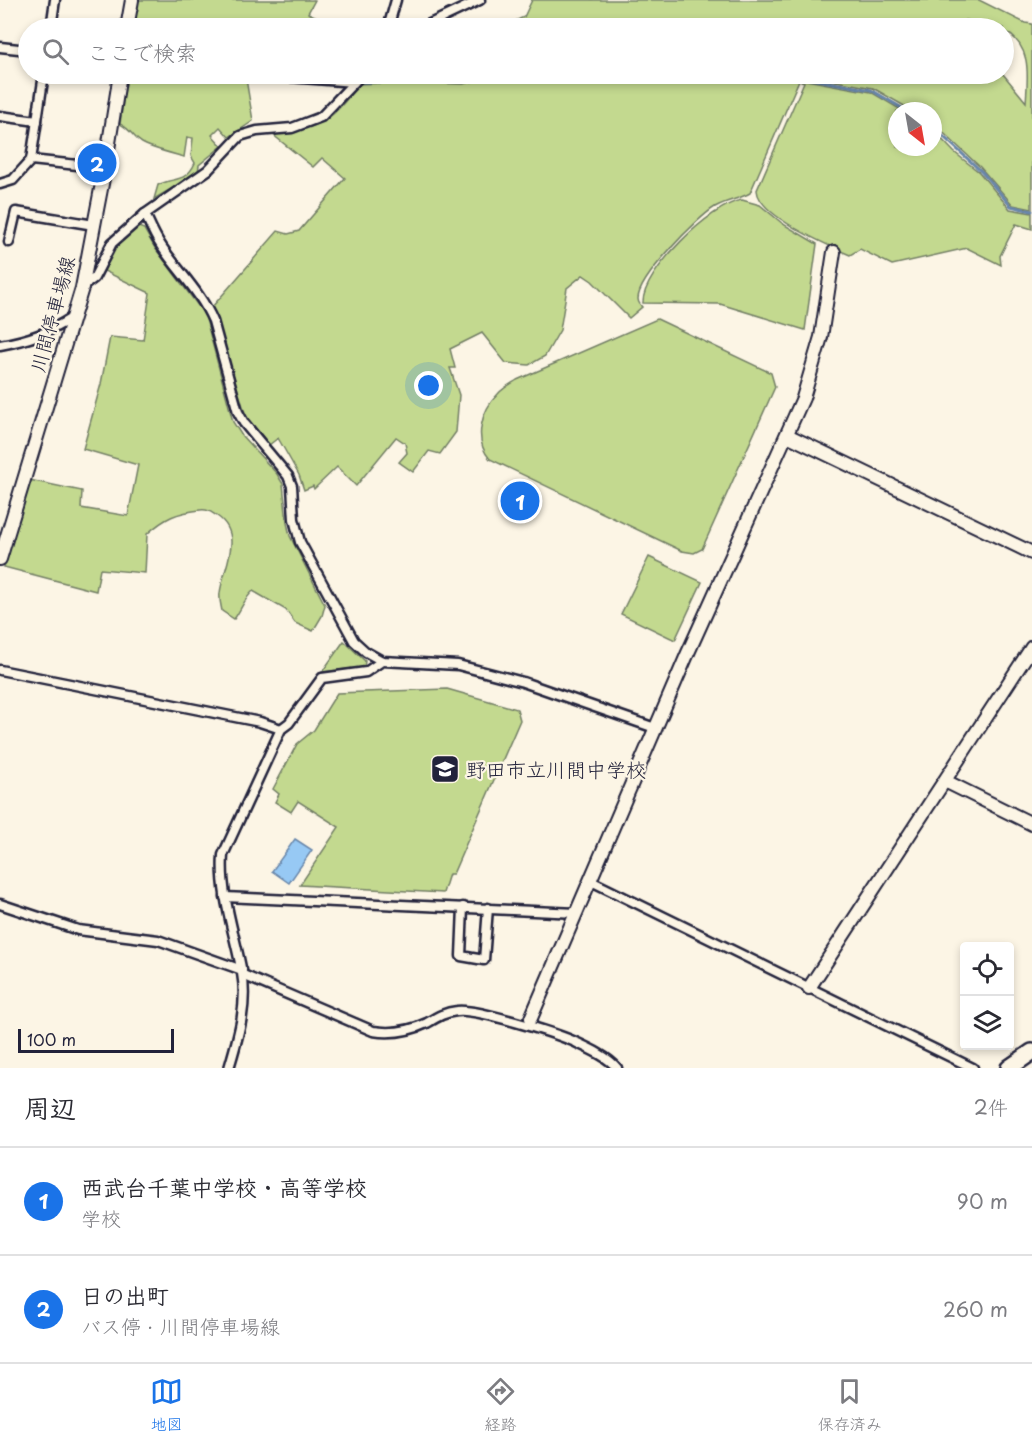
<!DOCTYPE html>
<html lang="ja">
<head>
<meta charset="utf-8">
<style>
	:root { --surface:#fff; --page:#f7f7f7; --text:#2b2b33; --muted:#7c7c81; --line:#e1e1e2; --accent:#1a73e8 }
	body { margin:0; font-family:"Playpen Sans","Klee One",sans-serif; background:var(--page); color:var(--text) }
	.controls { position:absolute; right:18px; bottom:18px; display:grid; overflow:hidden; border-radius:6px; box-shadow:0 3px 9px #0003 }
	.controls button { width:54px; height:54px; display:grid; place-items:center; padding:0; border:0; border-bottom:2px solid var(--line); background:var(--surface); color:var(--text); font:30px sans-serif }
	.compass { position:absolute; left:888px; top:102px; width:54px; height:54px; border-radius:50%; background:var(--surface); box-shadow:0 3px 9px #0003; rotate:149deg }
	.scale { position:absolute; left:18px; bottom:15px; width:156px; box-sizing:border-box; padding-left:6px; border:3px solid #22223b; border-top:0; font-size:16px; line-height:21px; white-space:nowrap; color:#22223b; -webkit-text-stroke:4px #fcf5e5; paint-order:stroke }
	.you { position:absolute; left:429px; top:386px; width:21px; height:21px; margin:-15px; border:4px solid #fff; border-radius:50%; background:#1a73e8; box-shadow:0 0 0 9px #1a73e833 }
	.badge { display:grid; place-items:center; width:39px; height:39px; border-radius:50%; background:var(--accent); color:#fff; font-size:20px; font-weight:700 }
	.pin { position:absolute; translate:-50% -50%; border:3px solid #fff; box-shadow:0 2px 6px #0006 }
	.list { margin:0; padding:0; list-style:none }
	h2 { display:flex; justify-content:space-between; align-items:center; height:78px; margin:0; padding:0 24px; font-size:26px }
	h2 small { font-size:20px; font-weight:400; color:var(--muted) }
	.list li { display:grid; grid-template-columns:39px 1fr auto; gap:18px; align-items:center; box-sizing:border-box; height:108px; padding:0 24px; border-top:2px solid var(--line) }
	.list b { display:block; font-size:22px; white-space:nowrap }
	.list p { margin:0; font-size:20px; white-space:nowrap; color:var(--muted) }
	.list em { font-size:20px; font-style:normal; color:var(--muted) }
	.icon { flex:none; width:33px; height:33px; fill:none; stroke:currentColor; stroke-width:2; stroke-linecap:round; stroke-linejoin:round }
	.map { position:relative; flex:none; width:1032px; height:1068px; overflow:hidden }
	.search { position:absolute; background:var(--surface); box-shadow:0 3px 9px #0003; left:18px; right:18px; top:18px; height:66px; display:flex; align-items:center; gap:15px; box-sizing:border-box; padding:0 21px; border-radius:33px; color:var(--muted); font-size:22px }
	.sheet { height:294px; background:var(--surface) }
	nav { display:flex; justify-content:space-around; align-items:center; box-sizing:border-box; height:84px; border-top:2px solid var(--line); background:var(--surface); font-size:16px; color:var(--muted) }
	nav a { display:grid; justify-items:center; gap:3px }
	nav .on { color:var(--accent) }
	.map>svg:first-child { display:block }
	.green { fill:#c3d98f; stroke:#727e65; stroke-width:1.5 }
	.water { fill:#97c9f4; stroke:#6886aa; stroke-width:1.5 }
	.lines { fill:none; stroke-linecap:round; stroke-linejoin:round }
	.stream { stroke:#6886aa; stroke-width:3 }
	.street-casing { stroke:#22223b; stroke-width:13 }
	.secondary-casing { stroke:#22223b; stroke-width:16 }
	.highway-casing { stroke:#22223b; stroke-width:20 }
	.street { stroke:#fcf5e5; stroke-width:8 }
	.secondary { stroke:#fcf5e5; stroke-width:12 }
	.highway { stroke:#fcf5e5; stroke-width:15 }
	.labels { text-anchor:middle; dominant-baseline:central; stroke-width:4.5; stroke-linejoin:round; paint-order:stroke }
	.street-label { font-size:20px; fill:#22223b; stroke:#fcf5e5 }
	.poi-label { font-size:20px; fill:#22223b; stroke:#fcf5e5; text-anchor:start }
</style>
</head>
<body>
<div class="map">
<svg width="1032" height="1068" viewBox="0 0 1032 1068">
	<rect width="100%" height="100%" fill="#fcf5e5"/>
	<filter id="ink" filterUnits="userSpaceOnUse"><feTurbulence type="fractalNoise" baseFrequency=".0167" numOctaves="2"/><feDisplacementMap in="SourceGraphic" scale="12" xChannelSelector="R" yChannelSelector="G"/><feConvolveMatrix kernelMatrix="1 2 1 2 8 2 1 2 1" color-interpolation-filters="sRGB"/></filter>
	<g filter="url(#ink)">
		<g class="green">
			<path d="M138,0h177l-7,13 33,15h-208z"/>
			<path d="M532,0h447l46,23 7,1v185l-19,-4 -33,-38 -47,-44v-12h-20l-40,-23 -75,-14h205l23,28c2,-27 6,-57 -22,-71v-3l-38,-8 -17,8h-449l24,-11z"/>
			<path d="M127,74h79l40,5 7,42 -24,16 -9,-10 -8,8 10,11 -23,19 -1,8 -44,26 4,-14c16,-8 28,-2 37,-22l-4,-7 2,-18 -6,-1 -3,20c-10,-3 -34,-9 -42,-14 -10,-6 -10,-13 -22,-19z"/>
			<path d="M365,74h118l-26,5 -88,-2 -8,2z"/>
			<path d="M502,74h272l97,18 32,19h-6v36h36v-17l21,22 25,20 31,37 22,4v16l-16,-5 -16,32 1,9 -34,-17 -75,17 -32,-16 -10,6c-21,-9 -92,-40 -93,-65l47,-108 -5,-2 -49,113c-10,6 -23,7 -35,14 -17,10 -77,71 -77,92 0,4 2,5 4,8l-13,11 -37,-37 -9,-6 -16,13 -7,42 -15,26 -16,9 -23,-2 -24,-30 -32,16 5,19h-5l9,27 -3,37 -16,22 -11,-3 -16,21 -14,-10 8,-9 -2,-10 -9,-6 -40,49 -19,-19 -23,22 -1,-3 -9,4 -5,-15 -21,-37 -9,7 -23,-29 -34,-109 66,-76 10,3 11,-3 46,-53 -23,-20 -9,9 -41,-33c46,-6 59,-10 86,-50l51,-2 54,2z"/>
			<path d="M742,200l18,5 23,19 34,20 -12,86 -85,-26 -77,-1c-1,-31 69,-99 99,-103z"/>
			<path d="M136,226l8,3 11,19 47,63 4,8 27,103 9,14 35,38 6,10 4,39 3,13 35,69 -3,11 -9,15 -18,-8 -9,-13 -33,-19c-9,8 -12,19 -19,28l-12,-8c-1,-6 -3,-12 -2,-18 3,-25 25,-58 -3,-77 -6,-4 -9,-7 -17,-6 -24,3 -34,7 -53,24l-2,39 -45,-4 -4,22 -92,-24 25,-87 53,11 -1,17 47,8 10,-51 -55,-16 18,-65 9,-47 33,3 7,-47 -48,-23 16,-29z"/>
			<path d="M657,319l114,54 4,14 -73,162 -8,4 -12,-2 -192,-92c-17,-19 -9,-48 8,-65 5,-6 13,-10 19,-14z"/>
			<path d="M649,557l53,25 -27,58 -54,-26z"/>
			<path d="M344,641l21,20 -1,6 -42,5z"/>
			<path d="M447,689l70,20 3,11 -67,154h-4l-6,19 -143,-8 39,-58 -41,-26 -7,11 -16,-10 4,-8 -6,-5 24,-45 17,-14 23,-37z"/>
		</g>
		<path class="water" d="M295,839l17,11 -23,33 -17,-12z"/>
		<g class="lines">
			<g class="stream">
				<path d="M784,74l87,16 36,21"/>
				<path d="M357,82l103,-1 29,-7"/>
				<path d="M933,127l49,45 29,34 21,5"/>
			</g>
			<g class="street-casing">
				<g id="street">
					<path d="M51,28l4,-28"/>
					<path d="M388,28l8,-28"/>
					<path d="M421,28l59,-28"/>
					<path d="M0,47l28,3"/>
					<path d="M250,74l104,8"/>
					<path d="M0,116l37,5"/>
					<path d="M31,160l74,8"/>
					<path d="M0,184l13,-4 18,-20 13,-86"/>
					<path d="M145,214c5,11 10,23 17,33 17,25 39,46 51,74l25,91 6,11 44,53 4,10 2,33 6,23 54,99 12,11 16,9 76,4 65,17 132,46"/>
					<path d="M9,242l7,-30 78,13"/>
					<path d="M82,287l12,-9 18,-35 33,-29 63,-44 32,-34 17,-5 35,-3 29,-11 41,-43"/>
					<path d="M0,345c29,-5 48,-12 73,-28"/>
					<path d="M0,670l260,52 21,7"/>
					<path d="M591,881l382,187"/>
					<path d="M225,897l352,16"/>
					<path d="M0,904l78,26 80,10 84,30"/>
					<path d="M463,907l-2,49 23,4 4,-52"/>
					<path d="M243,975l130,56c19,3 37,0 54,-8 10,-6 18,-11 30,-12 19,-3 97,22 116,30 15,7 34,15 44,27"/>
					<path d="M229,1068c9,-31 19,-62 13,-95 -7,-39 -22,-78 -19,-118l58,-126 8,-6 33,-45 44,-6 16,-11"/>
				</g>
			</g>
			<g class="secondary-casing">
				<g id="secondary">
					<path d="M127,28l5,-28"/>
					<path d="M787,435l245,118"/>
					<path d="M0,559l82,-271 23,-120 15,-94"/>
					<path d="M945,781l87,43"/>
					<path d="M809,988l223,-341"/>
					<path d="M531,1018l156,-363 116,-257 18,-61 13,-85"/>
				</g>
			</g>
			<g class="highway-casing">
				<path id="highway" d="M1009,1068l23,-16"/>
			</g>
			<use href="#street" class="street"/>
			<use href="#secondary" class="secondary"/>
			<use href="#highway" class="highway"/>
		</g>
	</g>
	<defs>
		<g id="school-square" transform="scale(1.5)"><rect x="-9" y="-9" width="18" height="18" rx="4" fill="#22223b" stroke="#fcf5e5"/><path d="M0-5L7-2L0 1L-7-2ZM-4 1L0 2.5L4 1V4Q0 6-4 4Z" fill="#fff"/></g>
	</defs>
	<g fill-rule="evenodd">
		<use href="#school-square" x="445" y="769"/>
	</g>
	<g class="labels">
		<g class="street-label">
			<text transform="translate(52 314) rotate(-75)">川間停車場線</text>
		</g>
		<g class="poi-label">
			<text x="466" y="769">野田市立川間中学校</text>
		</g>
	</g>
</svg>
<div class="controls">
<button><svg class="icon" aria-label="locate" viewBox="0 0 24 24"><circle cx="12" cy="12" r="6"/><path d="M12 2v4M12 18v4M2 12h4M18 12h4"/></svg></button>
<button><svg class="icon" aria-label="layers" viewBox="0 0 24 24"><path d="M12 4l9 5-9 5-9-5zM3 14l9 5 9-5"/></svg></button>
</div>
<svg class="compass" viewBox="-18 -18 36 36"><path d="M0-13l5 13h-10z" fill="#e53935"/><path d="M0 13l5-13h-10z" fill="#7c7c81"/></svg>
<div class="scale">100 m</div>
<div class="you"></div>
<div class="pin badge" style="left:520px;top:501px">1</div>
<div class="pin badge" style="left:97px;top:163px">2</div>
<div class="search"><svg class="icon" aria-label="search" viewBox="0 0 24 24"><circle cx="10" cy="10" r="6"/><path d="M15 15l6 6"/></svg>ここで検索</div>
</div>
<section class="sheet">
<h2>周辺<small>2件</small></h2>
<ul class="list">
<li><span class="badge">1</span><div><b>西武台千葉中学校・高等学校</b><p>学校</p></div><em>90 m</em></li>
<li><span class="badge">2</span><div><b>日の出町</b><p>バス停 · 川間停車場線</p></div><em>260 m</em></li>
</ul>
</section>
<nav>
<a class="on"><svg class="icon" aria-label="map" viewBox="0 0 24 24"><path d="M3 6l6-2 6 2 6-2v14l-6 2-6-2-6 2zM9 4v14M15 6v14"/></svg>地図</a>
<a><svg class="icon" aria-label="directions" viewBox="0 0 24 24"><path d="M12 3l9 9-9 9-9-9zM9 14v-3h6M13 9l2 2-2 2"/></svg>経路</a>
<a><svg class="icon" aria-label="saved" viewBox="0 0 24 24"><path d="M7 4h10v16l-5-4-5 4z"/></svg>保存済み</a>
</nav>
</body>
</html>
